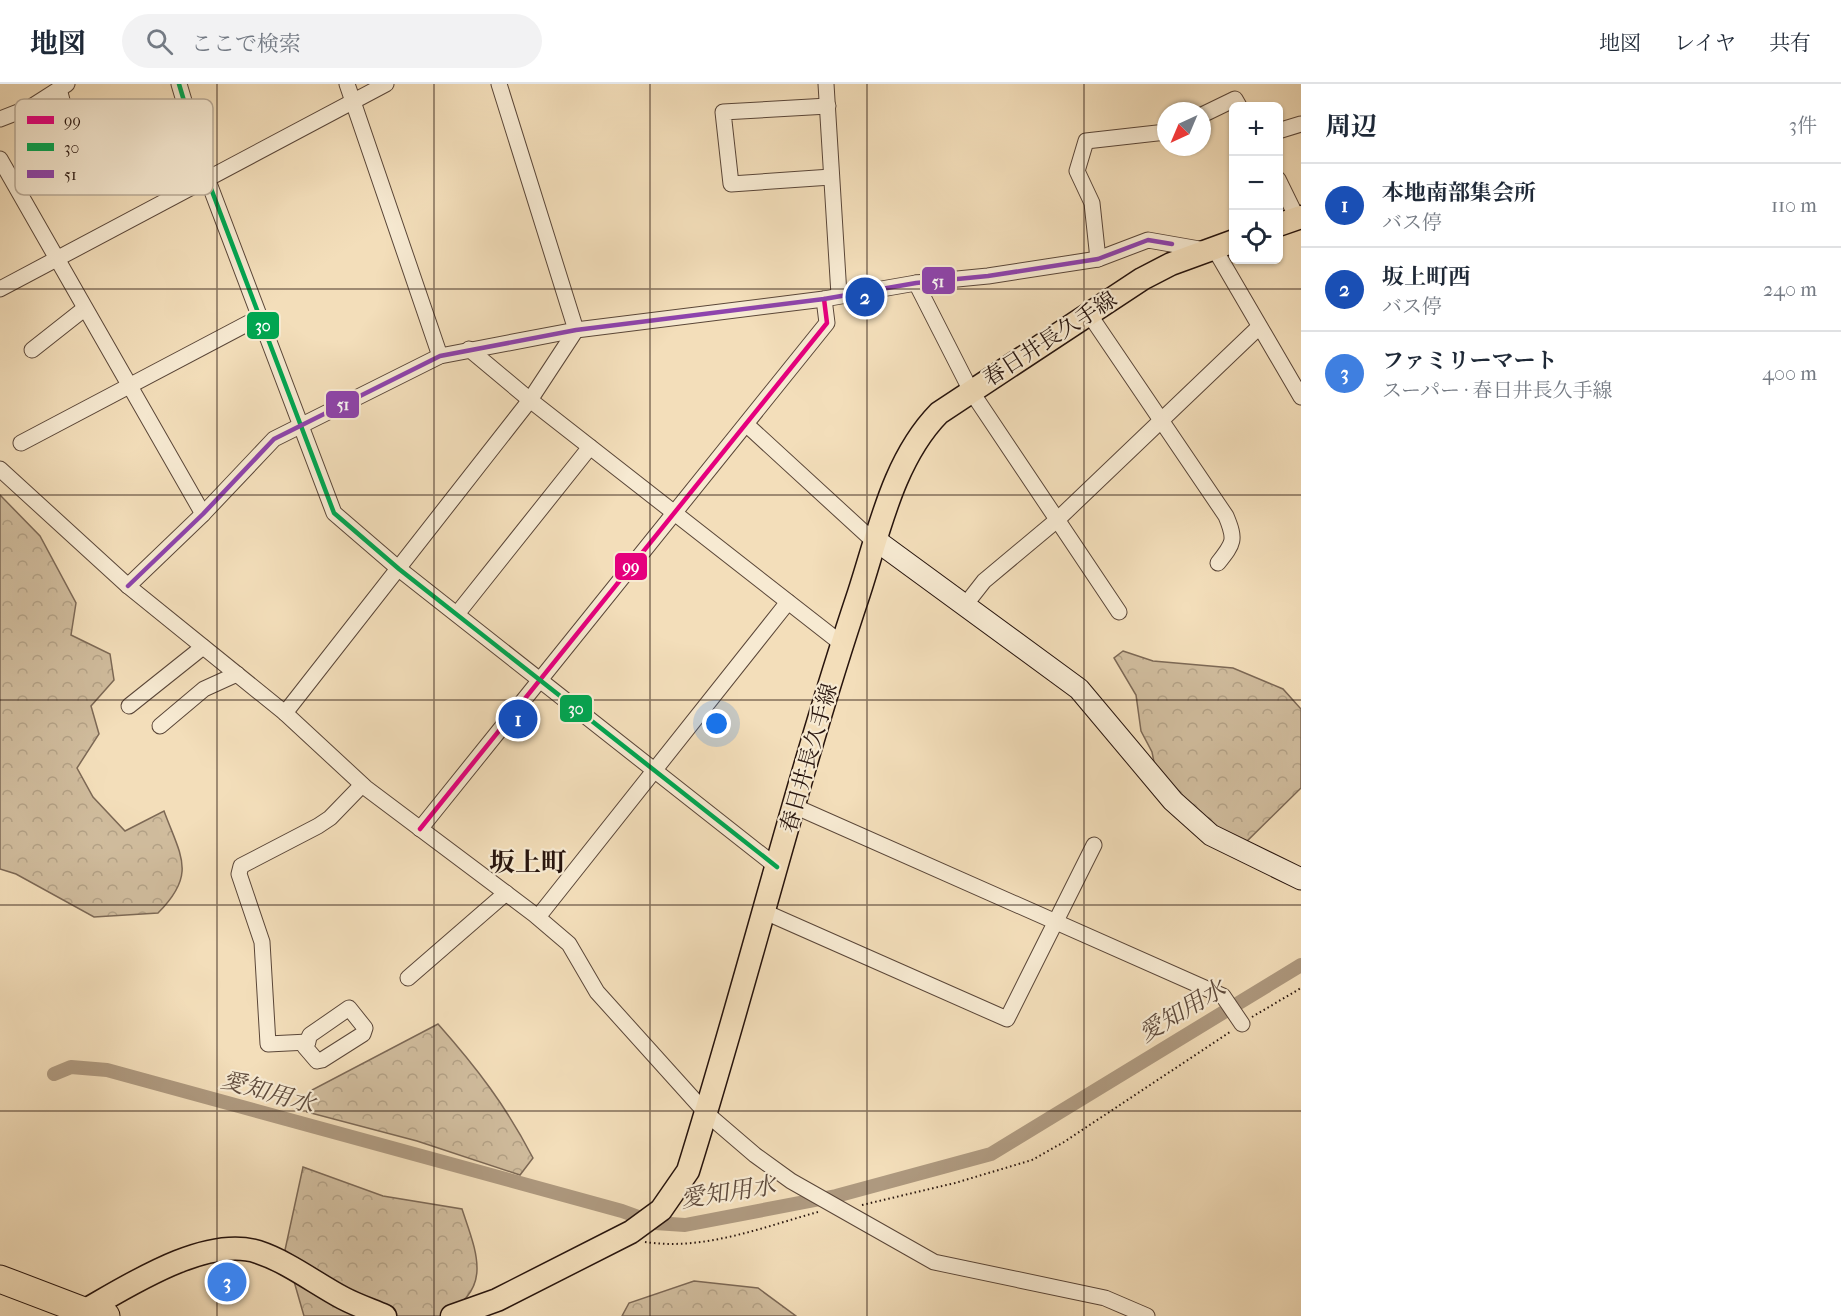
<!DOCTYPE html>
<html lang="ja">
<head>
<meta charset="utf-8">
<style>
	:root { --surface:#fff; --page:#f2f2f3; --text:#1f2937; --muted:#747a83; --line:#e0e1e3; --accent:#8f2418 }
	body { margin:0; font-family:"IM FELL French Canon","Noto Serif JP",serif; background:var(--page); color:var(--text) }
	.controls { position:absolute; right:18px; top:18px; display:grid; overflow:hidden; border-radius:9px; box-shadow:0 2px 4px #0004 }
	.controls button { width:54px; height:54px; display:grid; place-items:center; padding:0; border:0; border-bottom:2px solid var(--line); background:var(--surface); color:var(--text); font:30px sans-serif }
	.compass { position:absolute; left:1157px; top:18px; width:54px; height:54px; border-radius:50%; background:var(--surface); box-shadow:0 2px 4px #0004; rotate:224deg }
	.you { position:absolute; left:717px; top:640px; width:21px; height:21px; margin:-15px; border:4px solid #fff; border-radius:50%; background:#1a73e8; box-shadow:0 0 0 9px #1a73e833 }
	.badge { display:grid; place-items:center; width:39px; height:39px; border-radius:50%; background:var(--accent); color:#fff; font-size:20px; font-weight:700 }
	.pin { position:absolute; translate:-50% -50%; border:3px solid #fff; box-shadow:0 2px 6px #0006 }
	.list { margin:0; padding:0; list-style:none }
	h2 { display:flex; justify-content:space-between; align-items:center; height:78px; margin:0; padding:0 24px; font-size:26px }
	h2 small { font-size:20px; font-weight:400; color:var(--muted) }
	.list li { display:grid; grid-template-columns:39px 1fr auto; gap:18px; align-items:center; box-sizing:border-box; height:84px; padding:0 24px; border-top:2px solid var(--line) }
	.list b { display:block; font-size:22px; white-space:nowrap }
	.list p { margin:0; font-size:20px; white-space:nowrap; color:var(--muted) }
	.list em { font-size:20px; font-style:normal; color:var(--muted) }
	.icon { flex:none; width:33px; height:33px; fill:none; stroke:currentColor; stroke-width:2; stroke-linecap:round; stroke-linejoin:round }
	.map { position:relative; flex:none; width:1301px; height:1232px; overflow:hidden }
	header { display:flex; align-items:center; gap:36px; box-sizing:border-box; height:84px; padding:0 30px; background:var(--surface); border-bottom:2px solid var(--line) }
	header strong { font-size:28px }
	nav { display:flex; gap:33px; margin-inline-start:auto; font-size:21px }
	.search { width:420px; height:54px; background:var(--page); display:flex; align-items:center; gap:15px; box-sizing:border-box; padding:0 21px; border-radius:33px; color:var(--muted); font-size:22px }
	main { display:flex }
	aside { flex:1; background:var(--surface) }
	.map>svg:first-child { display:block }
	.forest { fill:url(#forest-crowns); stroke:#7c6855; stroke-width:1.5 }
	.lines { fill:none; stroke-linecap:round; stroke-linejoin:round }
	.canal { stroke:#ae997f; stroke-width:14 }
	.street-casing { stroke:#5a4638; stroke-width:17 }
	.secondary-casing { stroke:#27140d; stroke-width:23 }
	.primary-casing { stroke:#27140d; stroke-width:25 }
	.highway-casing { stroke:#27140d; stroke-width:29 }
	.path { stroke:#27140d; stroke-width:2; stroke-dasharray:1.5 3; stroke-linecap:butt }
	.street { stroke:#f7ead2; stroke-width:15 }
	.secondary { stroke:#f7ead2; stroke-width:21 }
	.primary { stroke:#f3deba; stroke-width:22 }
	.highway { stroke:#f3deba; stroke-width:27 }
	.bus-1-casing { stroke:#f7ead2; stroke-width:9 }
	.bus-2-casing { stroke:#f7ead2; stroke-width:9 }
	.bus-3-casing { stroke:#f7ead2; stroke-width:9 }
	.bus-1 { stroke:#e5007d; stroke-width:4.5 }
	.bus-2 { stroke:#00a651; stroke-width:4.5 }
	.bus-3 { stroke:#8e44ad; stroke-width:4.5 }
	.grid { fill:none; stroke:#27140d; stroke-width:1.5; stroke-opacity:0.55 }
	.labels { text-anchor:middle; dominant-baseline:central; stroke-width:4.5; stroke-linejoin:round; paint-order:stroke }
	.street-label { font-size:22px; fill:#27140d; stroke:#f7ead2 }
	.water-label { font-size:24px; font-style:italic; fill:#5d493b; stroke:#f7ead2 }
	.quarter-label { font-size:26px; font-weight:bold; fill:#27140d; stroke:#f7ead2 }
	.key { fill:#f7ead2; stroke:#b9aa97; stroke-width:1.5 }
	.key-label { font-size:16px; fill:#27140d }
	.line-badge { stroke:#f7ead2; stroke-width:2 }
	.badge-label { font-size:16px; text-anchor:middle; font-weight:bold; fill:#fff }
</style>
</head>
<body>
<header>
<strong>地図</strong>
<div class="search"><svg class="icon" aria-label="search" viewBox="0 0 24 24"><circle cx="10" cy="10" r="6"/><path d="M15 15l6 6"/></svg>ここで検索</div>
<nav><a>地図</a><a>レイヤ</a><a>共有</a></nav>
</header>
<main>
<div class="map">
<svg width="1301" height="1232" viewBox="0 0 1301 1232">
	<defs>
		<pattern id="forest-crowns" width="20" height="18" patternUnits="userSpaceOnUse" patternTransform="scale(1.5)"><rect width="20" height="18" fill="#d0bc9d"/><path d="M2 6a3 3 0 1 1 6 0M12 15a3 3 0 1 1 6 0" fill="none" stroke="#b3a186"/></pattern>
	</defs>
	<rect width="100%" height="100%" fill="#f3deba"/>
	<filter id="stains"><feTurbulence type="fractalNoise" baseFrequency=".00333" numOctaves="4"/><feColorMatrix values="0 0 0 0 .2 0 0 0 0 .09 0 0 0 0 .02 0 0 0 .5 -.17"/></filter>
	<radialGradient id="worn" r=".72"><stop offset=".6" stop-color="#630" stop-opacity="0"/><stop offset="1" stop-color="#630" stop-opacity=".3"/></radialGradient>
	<g class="forest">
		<path d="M0,411l40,41 36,67 -5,32 39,19 4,26 -23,26 8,28 -22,34 16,29 32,34 39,-20c17,46 33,63 -6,102l-64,4 -78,-43 -16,-5z"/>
		<path d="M1123,567l30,10 80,7 50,21 18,20v79l-55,54 -29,-12 -61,-58 -4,-20 -11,-21 -5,-36 -22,-37z"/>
		<path d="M438,940c39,44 68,82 95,134l-13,17 -103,-34 -110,-29 5,-22z"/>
		<path d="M303,1083l80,29 79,13c15,45 32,81 -21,107h-137l-19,-66z"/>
		<path d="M694,1197l64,7 38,28h-174l7,-13z"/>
	</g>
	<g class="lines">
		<path class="canal" d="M54,990l17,-7 36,3 515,141 33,12 30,2 151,-29 155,-42 310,-189"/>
		<g class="street-casing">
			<g id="street">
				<path d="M179,0l28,94 127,335 65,56 378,298"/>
				<path d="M347,0l93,272"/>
				<path d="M499,0l77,246"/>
				<path d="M826,0l13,211"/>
				<path d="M59,5l16,60"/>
				<path d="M828,22l-105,6 8,72 100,-7"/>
				<path d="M1202,31l33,-16 4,7"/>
				<path d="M0,35l31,-12 36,-23"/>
				<path d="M1278,47l23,-7"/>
				<path d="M0,75l203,355"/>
				<path d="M1278,95l19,39"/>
				<path d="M1214,164l87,149"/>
				<path d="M1098,175l-6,-56 -15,-32 9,-30 80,-9"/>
				<path d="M916,199l55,108 148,221"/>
				<path d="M0,205l386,-205"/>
				<path d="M1089,230l137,202c10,24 8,27 -8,47"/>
				<path d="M469,265l61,51 312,244"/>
				<path d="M32,266l52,-41"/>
				<path d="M747,341l121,111 9,5"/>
				<path d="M21,359l237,-125"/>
				<path d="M0,385l128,117 157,127 81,75 169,127 34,29 28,48 109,121 49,42 36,26 143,81 171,36 42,18"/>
				<path d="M128,502l75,-72 71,-75 166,-83 136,-26 248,-31 92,-16 72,-7 110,-17 50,-19 57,10"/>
				<path d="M966,520l18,-23 73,-61 202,-193"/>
				<path d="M457,530l133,-167"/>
				<path d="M129,622l74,-59"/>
				<path d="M285,629l245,-313 46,-70"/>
				<path d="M160,642l44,-37 33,-15"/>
				<path d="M794,722l429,190 19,28"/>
				<path d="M420,745l407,-506 -3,-24"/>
				<path d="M765,828l242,107 87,-174"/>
				<path d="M538,833l250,-315"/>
				<path d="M408,894l98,-85"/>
				<path d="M349,924l16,20 -2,6 -41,26 -5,1 -12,-14 5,-12z"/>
				<path d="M308,958l-40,2 -6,-102 -23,-68 2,-8 77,-40 12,-8 32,-33"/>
			</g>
		</g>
		<g class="secondary-casing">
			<path id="secondary" d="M877,457l202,148 94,112 38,34 90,44"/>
		</g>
		<g class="primary-casing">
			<g id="primary">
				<path d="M1278,141l23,-8"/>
				<path d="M84,1227c44,-25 122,-76 174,-59 30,10 57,31 85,46 13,7 28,12 42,18"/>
				<path d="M452,1232l45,-16 134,-68 30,-22 27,-39c60,-192 107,-387 171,-578 20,-61 34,-133 80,-180l203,-134 29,-15 63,-23"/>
			</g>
		</g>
		<g class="highway-casing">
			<path id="highway" d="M0,1195l84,32 22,5"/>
		</g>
		<g class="path">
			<path d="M1252,933l49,-29"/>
			<path d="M862,1121l93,-22 77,-23 32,-18 166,-110"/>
			<path d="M645,1158c59,9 118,-15 173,-30"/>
		</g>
		<use href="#street" class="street"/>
		<use href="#secondary" class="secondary"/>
		<use href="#primary" class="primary"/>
		<use href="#highway" class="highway"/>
		<g class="bus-1-casing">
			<path id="bus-1" d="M420,745l407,-506 -3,-24"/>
		</g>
		<g class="bus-2-casing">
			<path id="bus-2" d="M179,0l28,94 127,335 65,56 378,298"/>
		</g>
		<g class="bus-3-casing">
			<path id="bus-3" d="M128,502l75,-72 71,-75 166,-83 136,-26 248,-31 92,-16 72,-7 110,-17 50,-19 24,4"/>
		</g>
		<use href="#bus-1" class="bus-1"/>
		<use href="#bus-2" class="bus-2"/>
		<use href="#bus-3" class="bus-3"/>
	</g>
	<path class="grid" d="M217,0v1232M434,0v1232M650,0v1232M867,0v1232M1084,0v1232M0,205h1301M0,411h1301M0,616h1301M0,821h1301M0,1027h1301"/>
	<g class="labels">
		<g class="street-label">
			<text transform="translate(1050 255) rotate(-33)">春日井長久手線</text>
			<text transform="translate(809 674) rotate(-74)">春日井長久手線</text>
		</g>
		<g class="water-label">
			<text transform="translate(1182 927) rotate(-31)">愛知用水</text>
			<text transform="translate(268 1008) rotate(16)">愛知用水</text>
			<text transform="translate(728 1108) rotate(-9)">愛知用水</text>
		</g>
		<g class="quarter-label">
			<text x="528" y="778">坂上町</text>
		</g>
	</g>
	<rect x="15" y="15" width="198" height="96" rx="9" class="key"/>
	<rect x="27" y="32" width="27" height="8" fill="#e5007d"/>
	<rect x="27" y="59" width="27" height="8" fill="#00a651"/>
	<rect x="27" y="86" width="27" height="8" fill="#8e44ad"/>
	<g class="key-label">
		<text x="64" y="42">99</text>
		<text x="64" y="69">30</text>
		<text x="64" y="96">51</text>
	</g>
	<g class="line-badge">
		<rect x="921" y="182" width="35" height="29" rx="6" fill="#8e44ad"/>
		<rect x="246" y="227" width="34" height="29" rx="6" fill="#00a651"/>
		<rect x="325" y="306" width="35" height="29" rx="6" fill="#8e44ad"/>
		<rect x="614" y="468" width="34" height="29" rx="6" fill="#e5007d"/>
		<rect x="559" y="610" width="34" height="29" rx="6" fill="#00a651"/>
	</g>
	<g class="badge-label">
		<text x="938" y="203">51</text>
		<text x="263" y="247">30</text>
		<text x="343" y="326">51</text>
		<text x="631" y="488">99</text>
		<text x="576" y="630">30</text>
	</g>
	<rect width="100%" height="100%" filter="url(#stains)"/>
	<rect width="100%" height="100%" fill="url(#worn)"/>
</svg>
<div class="controls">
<button>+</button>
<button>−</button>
<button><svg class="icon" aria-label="locate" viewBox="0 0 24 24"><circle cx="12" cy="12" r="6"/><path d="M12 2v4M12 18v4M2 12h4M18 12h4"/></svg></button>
</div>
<svg class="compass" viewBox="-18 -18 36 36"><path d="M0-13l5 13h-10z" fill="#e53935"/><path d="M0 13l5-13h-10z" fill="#747a83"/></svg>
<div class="you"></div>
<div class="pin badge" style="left:518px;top:635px;background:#1a4fb4">1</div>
<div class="pin badge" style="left:865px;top:213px;background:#1a4fb4">2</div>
<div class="pin badge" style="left:227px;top:1198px;background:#3f7fe0">3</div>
</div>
<aside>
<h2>周辺<small>3件</small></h2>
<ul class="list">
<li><span class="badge" style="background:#1a4fb4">1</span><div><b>本地南部集会所</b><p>バス停</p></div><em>110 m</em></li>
<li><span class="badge" style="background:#1a4fb4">2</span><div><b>坂上町西</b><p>バス停</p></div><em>240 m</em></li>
<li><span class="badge" style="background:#3f7fe0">3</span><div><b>ファミリーマート</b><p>スーパー · 春日井長久手線</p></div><em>400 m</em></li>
</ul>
</aside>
</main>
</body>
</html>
